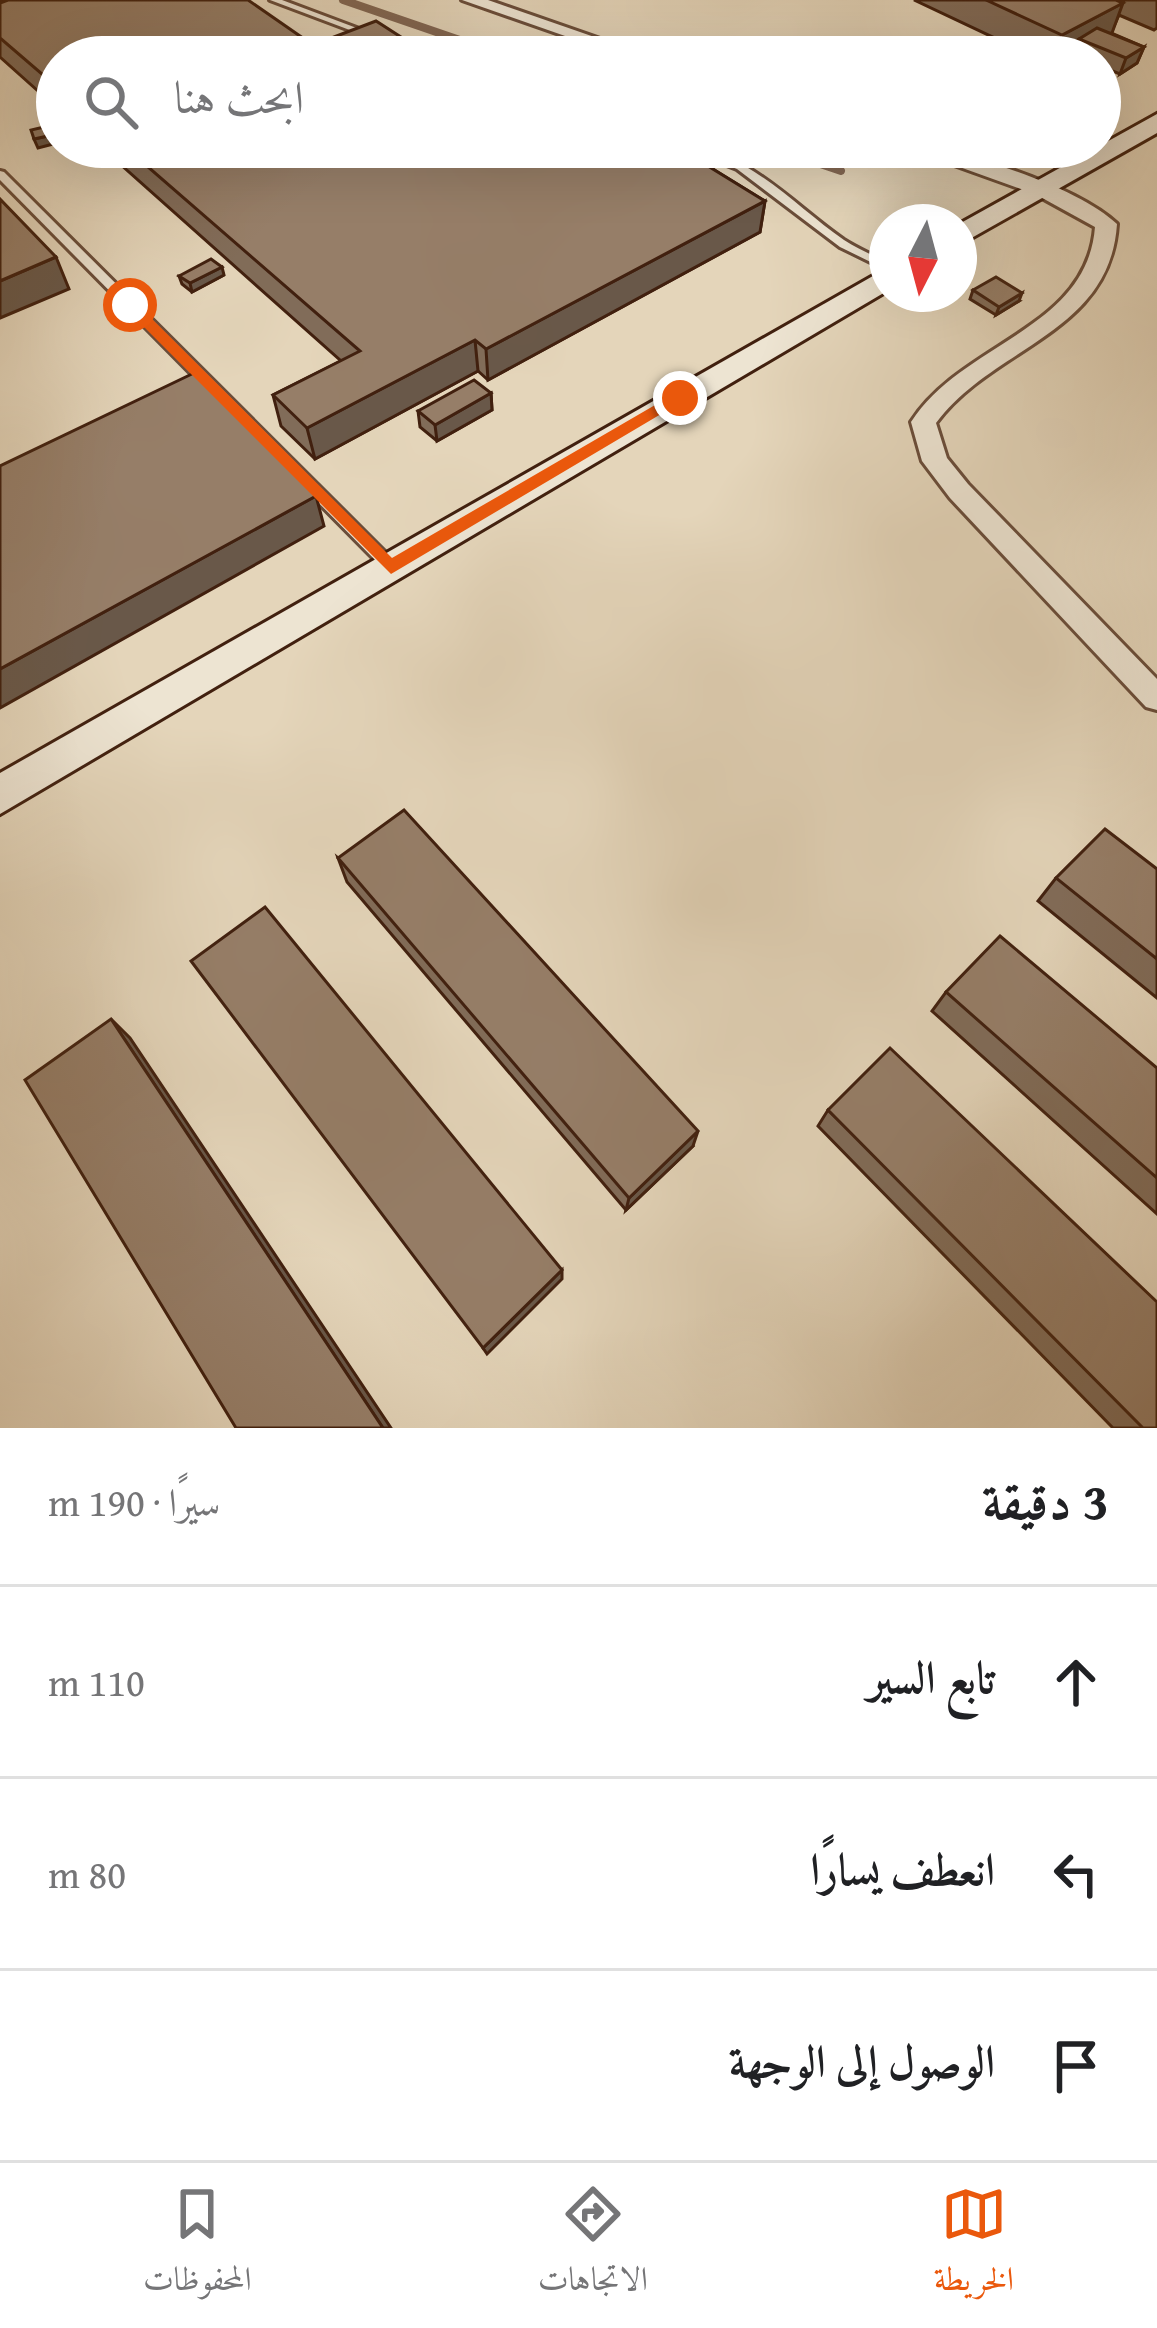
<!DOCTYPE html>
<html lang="ar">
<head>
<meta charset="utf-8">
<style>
	:root { --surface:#fff; --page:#f6f6f6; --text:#202124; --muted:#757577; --line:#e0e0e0; --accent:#ea580c }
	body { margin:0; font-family:"Gentium Book Plus",Amiri,serif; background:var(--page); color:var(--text); direction:rtl }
	.compass { position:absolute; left:869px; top:204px; width:108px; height:108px; border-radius:50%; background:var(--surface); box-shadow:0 12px 48px #0002; rotate:186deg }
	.stop { position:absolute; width:36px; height:36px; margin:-27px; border:9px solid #ea580c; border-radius:50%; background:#fff }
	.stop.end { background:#ea580c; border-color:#fff; box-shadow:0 3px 12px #0008 }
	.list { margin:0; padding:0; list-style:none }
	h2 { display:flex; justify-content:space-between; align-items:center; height:156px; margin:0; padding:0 48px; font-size:51px }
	h2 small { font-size:39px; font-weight:400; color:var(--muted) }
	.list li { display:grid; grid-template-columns:78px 1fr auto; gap:36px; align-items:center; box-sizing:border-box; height:192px; padding:0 48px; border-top:3px solid var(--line) }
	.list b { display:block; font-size:45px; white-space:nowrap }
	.list em { font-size:39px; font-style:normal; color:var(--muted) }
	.icon { flex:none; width:66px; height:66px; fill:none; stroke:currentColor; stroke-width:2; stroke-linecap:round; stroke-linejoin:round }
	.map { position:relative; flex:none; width:1157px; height:1428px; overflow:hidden; direction:ltr }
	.search { position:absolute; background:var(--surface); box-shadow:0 12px 48px #0002; left:36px; right:36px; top:36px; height:132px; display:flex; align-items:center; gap:30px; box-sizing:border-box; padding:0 42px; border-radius:66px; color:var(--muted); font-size:45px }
	.sheet { height:732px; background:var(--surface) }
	nav { display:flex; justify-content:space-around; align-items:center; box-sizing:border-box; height:168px; border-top:3px solid var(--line); background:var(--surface); font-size:33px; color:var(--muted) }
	nav a { display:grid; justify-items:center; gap:6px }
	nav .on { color:var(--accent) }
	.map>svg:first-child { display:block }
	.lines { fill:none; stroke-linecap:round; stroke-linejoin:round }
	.stream { stroke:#826753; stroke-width:8 }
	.lane-casing { stroke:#6a4d3a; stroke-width:6 }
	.street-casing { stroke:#6a4d3a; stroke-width:6 }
	.secondary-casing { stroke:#41200f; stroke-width:6 }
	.lane { fill:#ede4d2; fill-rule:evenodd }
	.street { fill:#ede4d2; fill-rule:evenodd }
	.secondary { fill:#ede4d2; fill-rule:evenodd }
	.wall { fill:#816c59; stroke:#41200f; stroke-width:3 }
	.shaded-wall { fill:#695849; stroke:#41200f; stroke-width:3 }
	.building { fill:#967e68; stroke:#41200f; stroke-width:3 }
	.route { fill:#ea580c }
</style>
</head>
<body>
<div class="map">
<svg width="1157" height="1428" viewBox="0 0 1157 1428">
	<rect width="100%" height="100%" fill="#e4d5ba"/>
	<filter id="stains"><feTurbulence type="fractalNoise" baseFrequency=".00167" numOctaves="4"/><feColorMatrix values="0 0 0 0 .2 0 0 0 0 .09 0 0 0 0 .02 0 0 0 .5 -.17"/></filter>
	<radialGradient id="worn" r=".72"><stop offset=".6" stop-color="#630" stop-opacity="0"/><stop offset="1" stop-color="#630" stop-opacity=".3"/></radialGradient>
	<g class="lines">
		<g class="stream">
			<path d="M343,0l166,57"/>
			<path d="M770,147l71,24"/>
		</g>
		<g class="lane-casing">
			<g id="lane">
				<path d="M270,0h12l96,36 -7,2z"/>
				<path d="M680,147c65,0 114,59 164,93 14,9 29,15 43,23v7l-47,-23 -103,-78z"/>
				<path d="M0,171l4,1 392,391 2,4 -2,4h-10l-386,-391z"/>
			</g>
		</g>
		<g class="street-casing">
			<g id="street">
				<path d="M462,0h26l164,57h-27z"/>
				<path d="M904,147c55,0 173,39 213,77 -7,110 -124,122 -181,199l11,35 21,26 189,195v31l-11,-3 -196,-209 -28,-37 -11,-39c51,-80 176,-92 184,-195l-60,-33z"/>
			</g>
		</g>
		<g class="secondary-casing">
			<g id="secondary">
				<path d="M1157,114v19l-198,112v-21z"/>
				<path d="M887,268v23l-887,523v-41z"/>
			</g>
		</g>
		<use href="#lane" class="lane"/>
		<use href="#street" class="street"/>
		<use href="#secondary" class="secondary"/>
	</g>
	<g class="wall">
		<path d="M0,0l313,45 119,12h-375v51l-57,-51z"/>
		<path d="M914,0h243v28l-3,2 -35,-15 -8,18 33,14 -7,16 -17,11 -20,-8v-9h-22l-4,-2v-2l-7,4h-32z"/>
		<path d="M101,147h576l88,54 -5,31 -272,148 -10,-9 -163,88 -34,-33 -8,-31 68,-34z"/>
		<path d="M224,275l-32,17 -10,-8 -3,-8z"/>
		<path d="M973,290l46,11 -23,14 -26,-16z"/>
		<path d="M491,393l1,17 -55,31 -17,-14 -2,-16z"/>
		<path d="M338,858l355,288 -67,64 -279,-328z"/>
		<path d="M1157,869v129l-119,-97 18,-23z"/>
		<path d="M946,992l211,76v146l-225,-203z"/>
		<path d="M828,1110l329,318h-44l-295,-302z"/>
	</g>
	<g class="shaded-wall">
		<path d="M1123,3l-11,30 -33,6 -5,14 -7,4h-13l8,-22z"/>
		<path d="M1144,47l-7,16 -17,11 6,-16z"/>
		<path d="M57,134v9l-19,5 -4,-9z"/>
		<path d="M765,201l-5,31 -272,148 -2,-31z"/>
		<path d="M56,257l13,32 -69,29v-37z"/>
		<path d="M222,267l2,8 -32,17 -2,-9z"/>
		<path d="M1022,293l-3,8 -23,14 3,-8z"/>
		<path d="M475,340l3,31 -163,88 -8,-31z"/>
		<path d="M491,393l1,17 -55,31 -2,-16z"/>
		<path d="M316,496l8,30 -324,182v-39z"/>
		<path d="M111,1019l19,19 261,390h-8z"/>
		<path d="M698,1131l-5,15 -67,64 3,-12z"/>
		<path d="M562,1270v9l-75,75 -4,-6z"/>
	</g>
	<g class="building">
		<path d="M8,0h240l65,45 63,-24 56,36h-375v30l-57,-49v-35z"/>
		<path d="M986,0h130l7,3 -61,32z"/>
		<path d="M1097,28l47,19 -18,11 -47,-19z"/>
		<path d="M57,124v10l-23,5 -3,-9z"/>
		<path d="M125,147h552l88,54 -279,148 -11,-9 -168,88 -34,-33 87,-44z"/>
		<path d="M0,199l56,58 -56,24z"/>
		<path d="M211,259l11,8 -32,16 -11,-7z"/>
		<path d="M996,277l26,16 -23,14 -26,-17z"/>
		<path d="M194,373l122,123 -316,173v-203z"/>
		<path d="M474,380l17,13 -56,32 -17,-14z"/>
		<path d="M404,810l294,321 -69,67 -291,-340z"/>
		<path d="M1105,829l52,40v90l-101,-81z"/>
		<path d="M265,907l297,363 -79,78 -292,-387z"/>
		<path d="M1000,936l157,132v110l-211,-186z"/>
		<path d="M111,1019l272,409h-147l-211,-348z"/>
		<path d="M890,1048l267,254v126h-14l-315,-318z"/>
	</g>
	<path class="route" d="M125,302h10l257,256 282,-164 14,4 -297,176 -266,-266z"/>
	<rect width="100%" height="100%" filter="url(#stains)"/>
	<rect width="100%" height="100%" fill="url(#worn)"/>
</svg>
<svg class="compass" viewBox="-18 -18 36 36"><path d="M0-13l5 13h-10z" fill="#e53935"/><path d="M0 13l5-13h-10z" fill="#757577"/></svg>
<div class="stop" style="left:130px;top:305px"></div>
<div class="stop end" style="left:680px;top:398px"></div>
<div class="search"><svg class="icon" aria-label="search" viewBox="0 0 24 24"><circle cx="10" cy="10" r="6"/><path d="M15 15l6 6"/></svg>ابحث هنا</div>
</div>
<section class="sheet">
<h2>3 دقيقة<small>سيرًا · 190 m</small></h2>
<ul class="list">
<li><svg class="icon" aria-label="ahead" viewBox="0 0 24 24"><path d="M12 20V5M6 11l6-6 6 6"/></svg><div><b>تابع السير</b></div><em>110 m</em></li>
<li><svg class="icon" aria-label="left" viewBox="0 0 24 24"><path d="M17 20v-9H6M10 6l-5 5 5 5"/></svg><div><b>انعطف يسارًا</b></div><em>80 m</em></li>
<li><svg class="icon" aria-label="arrive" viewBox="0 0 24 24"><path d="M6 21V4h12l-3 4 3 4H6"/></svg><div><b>الوصول إلى الوجهة</b></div></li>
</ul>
</section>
<nav>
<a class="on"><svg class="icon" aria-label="map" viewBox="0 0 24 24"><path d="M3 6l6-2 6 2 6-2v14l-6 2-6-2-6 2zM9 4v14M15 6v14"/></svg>الخريطة</a>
<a><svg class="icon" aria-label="directions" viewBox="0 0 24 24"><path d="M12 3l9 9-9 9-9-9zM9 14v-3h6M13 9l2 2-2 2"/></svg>الاتجاهات</a>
<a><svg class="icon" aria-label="saved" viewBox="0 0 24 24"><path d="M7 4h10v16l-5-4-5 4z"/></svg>المحفوظات</a>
</nav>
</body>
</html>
